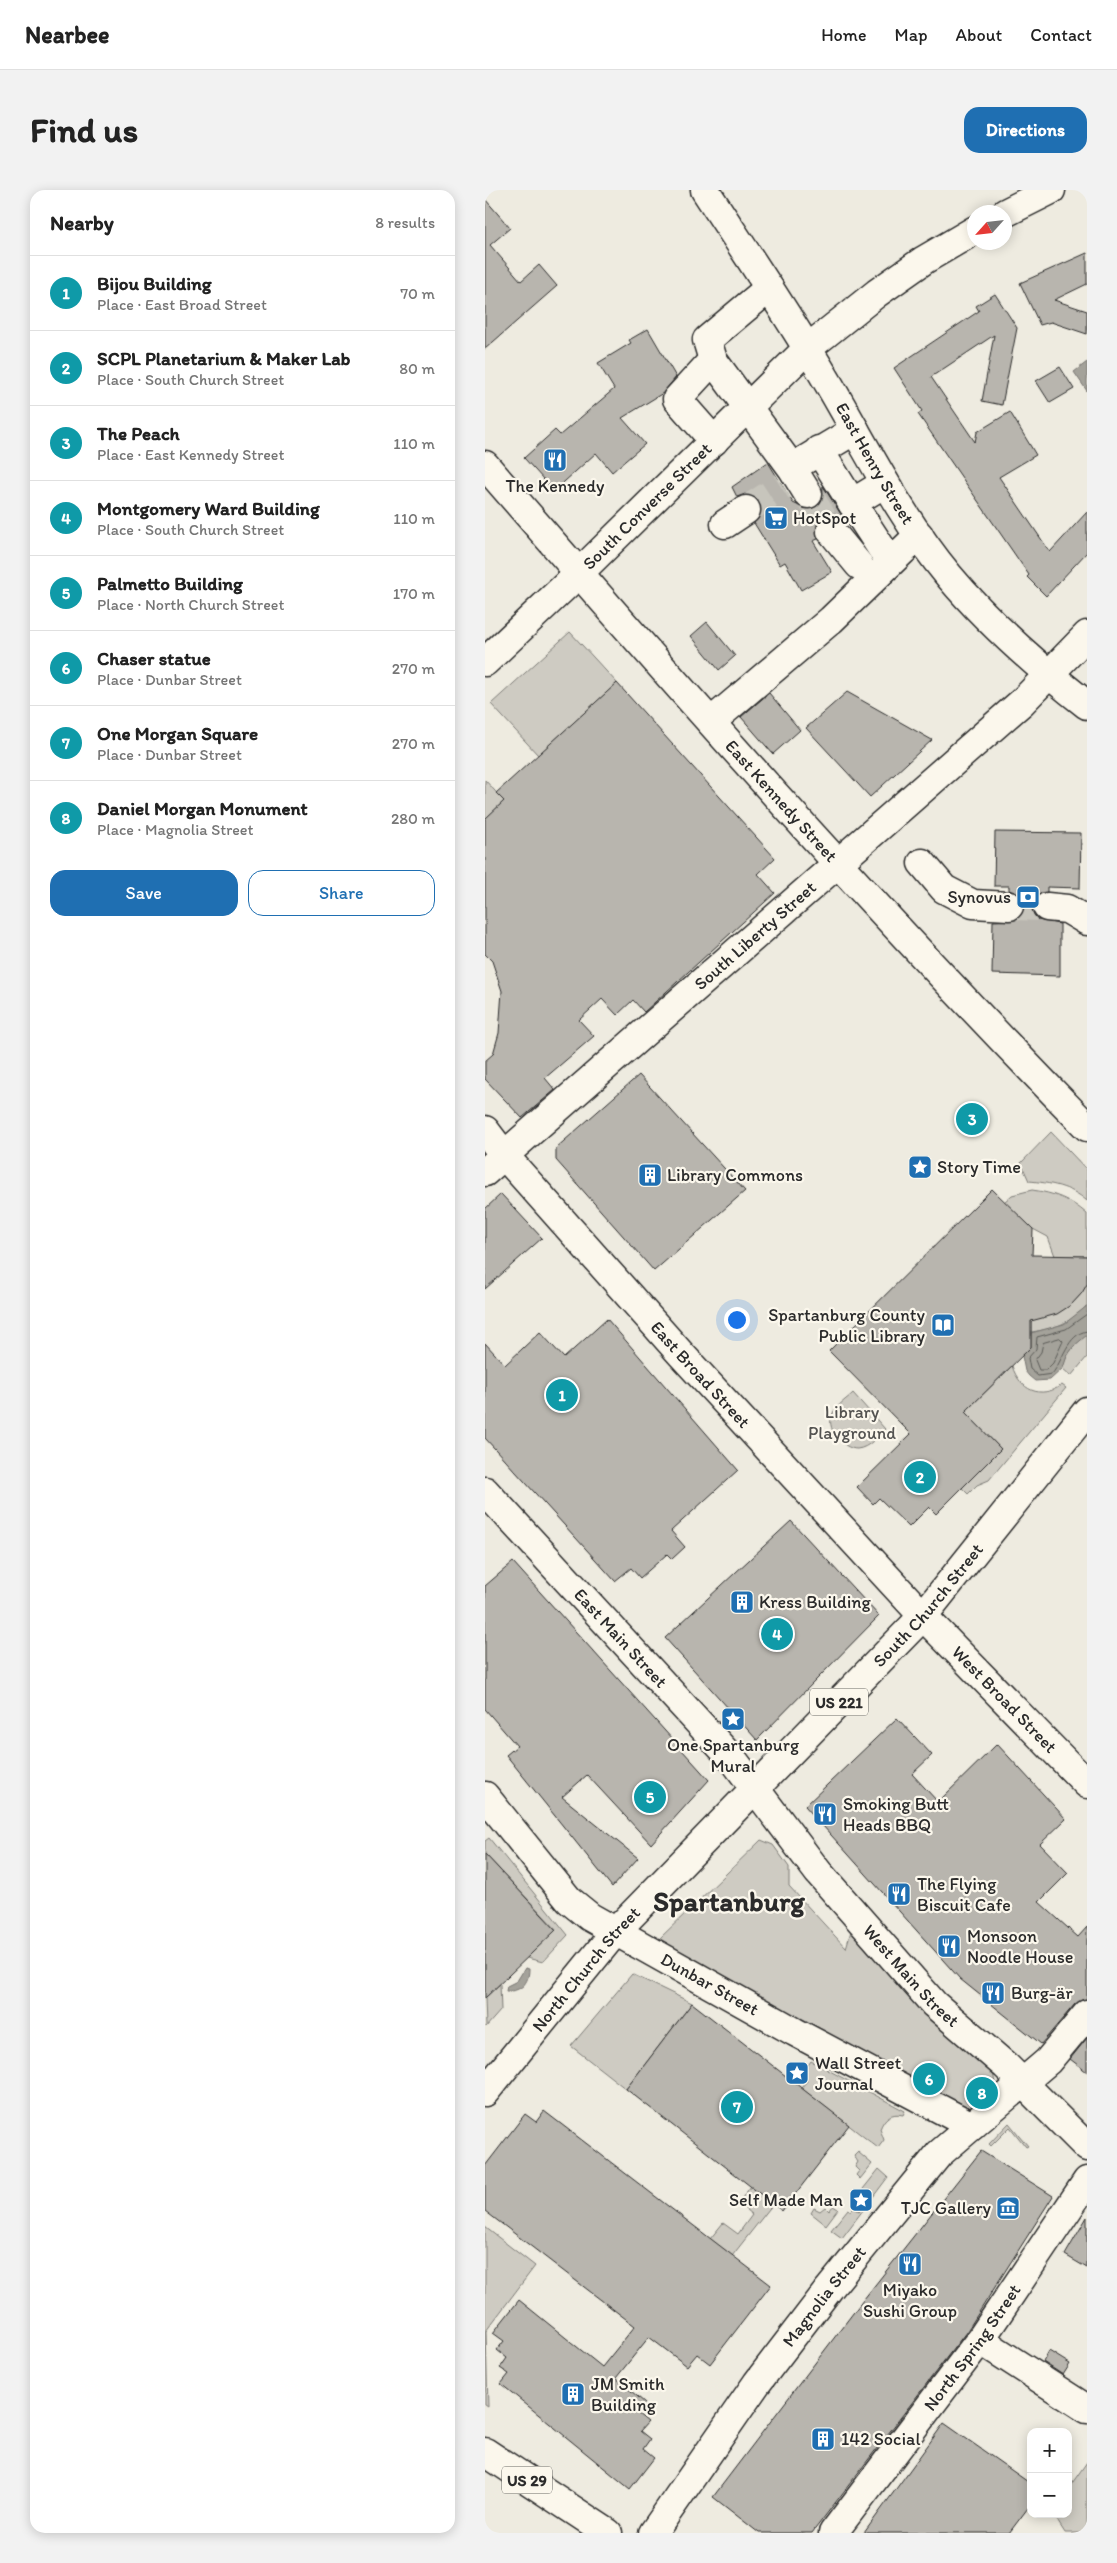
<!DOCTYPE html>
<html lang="en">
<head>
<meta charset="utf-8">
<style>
	:root { --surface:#fff; --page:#f2f2f2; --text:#222; --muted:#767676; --line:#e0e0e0; --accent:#1f6fb2 }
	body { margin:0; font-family:Itim,sans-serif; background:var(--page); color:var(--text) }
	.controls { position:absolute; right:15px; bottom:15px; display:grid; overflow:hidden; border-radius:10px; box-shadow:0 2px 12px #0003 }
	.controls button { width:45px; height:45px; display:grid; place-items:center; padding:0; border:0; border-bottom:1px solid var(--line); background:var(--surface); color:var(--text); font:25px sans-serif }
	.compass { position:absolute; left:482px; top:15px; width:45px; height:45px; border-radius:50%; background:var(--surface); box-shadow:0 2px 12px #0003; rotate:243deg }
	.you { position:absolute; left:251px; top:1129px; width:18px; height:18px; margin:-12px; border:4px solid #fff; border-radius:50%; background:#1a73e8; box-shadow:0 0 0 8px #1a73e833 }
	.badge { display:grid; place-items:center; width:32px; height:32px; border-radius:50%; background:var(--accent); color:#fff; font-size:16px; font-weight:700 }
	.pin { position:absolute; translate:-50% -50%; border:2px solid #fff; box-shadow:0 1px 5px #0006 }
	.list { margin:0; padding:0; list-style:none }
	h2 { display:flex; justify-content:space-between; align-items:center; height:65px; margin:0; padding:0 20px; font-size:21px }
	h2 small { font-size:16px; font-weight:400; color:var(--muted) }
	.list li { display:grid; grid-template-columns:32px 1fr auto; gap:15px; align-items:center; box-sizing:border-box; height:75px; padding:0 20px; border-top:1px solid var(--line) }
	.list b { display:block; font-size:19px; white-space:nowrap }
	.list p { margin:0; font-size:16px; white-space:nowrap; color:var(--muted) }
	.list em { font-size:16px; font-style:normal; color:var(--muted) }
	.actions { display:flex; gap:10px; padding:15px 20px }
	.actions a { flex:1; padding:11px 0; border:1px solid var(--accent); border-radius:15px; text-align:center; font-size:18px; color:var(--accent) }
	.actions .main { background:var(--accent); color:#fff }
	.map { position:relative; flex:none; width:602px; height:2343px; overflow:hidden; border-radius:15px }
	header { display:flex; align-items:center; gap:30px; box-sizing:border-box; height:70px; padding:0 25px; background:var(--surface); border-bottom:1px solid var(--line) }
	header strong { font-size:24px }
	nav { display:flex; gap:28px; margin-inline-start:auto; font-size:18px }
	.intro { display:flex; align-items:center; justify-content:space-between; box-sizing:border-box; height:120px; padding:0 30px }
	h1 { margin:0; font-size:35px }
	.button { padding:12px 22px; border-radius:15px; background:var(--accent); color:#fff; font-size:18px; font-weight:700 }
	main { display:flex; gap:30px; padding:0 30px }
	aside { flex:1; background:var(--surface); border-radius:15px; box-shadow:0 2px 12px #0003 }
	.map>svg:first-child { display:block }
	.green { fill:#cecbc2; stroke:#7c7b76 }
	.water { fill:#a4a29a; stroke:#74726e }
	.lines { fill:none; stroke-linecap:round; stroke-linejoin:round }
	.shore { stroke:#5b5b57; stroke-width:1 }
	.building { fill:#b8b5ae; stroke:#2b2b2b }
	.minor-tunnel { stroke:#c7c5bc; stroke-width:28; stroke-dasharray:28 14; stroke-linecap:butt }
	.minor-casing { stroke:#2b2b2b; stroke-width:31 }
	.major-casing { stroke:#2b2b2b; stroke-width:31 }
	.minor { stroke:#fbf7ec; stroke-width:28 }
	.major { stroke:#fbf7ec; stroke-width:28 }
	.labels { text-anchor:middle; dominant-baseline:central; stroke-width:4.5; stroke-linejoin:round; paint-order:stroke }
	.shield { fill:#fbf7ec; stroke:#696865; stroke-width:1 }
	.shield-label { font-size:16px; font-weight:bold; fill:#2b2b2b }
	.street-label { font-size:18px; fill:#2b2b2b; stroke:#fbf7ec }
	.poi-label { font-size:18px; fill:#2b2b2b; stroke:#fbf7ec; text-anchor:start }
	.park-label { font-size:18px; fill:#545351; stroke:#fbf7ec }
	.town-label { font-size:28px; font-weight:bold; fill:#2b2b2b; stroke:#fbf7ec }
</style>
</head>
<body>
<header>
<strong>Nearbee</strong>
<nav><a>Home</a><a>Map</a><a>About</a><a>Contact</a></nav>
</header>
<div class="intro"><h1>Find us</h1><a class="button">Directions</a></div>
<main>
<aside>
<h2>Nearby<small>8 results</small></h2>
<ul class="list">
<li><span class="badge" style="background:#0f9aa8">1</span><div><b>Bijou Building</b><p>Place · East Broad Street</p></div><em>70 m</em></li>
<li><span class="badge" style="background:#0f9aa8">2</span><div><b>SCPL Planetarium &amp; Maker Lab</b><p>Place · South Church Street</p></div><em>80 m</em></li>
<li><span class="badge" style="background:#0f9aa8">3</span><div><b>The Peach</b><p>Place · East Kennedy Street</p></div><em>110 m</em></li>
<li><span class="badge" style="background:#0f9aa8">4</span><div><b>Montgomery Ward Building</b><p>Place · South Church Street</p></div><em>110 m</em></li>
<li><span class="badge" style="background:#0f9aa8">5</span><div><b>Palmetto Building</b><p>Place · North Church Street</p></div><em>170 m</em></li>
<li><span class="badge" style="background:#0f9aa8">6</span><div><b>Chaser statue</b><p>Place · Dunbar Street</p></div><em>270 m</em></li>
<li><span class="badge" style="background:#0f9aa8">7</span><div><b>One Morgan Square</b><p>Place · Dunbar Street</p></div><em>270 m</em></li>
<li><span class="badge" style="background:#0f9aa8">8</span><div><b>Daniel Morgan Monument</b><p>Place · Magnolia Street</p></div><em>280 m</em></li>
</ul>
<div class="actions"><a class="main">Save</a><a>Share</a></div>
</aside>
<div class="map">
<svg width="602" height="2343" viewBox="0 0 602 2343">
	<rect width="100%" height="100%" fill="#eeebe0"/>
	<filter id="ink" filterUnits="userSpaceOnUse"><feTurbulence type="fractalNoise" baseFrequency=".02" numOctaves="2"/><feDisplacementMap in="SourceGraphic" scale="10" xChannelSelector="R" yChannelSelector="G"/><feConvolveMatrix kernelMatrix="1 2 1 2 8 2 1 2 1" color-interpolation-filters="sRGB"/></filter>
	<g filter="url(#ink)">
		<g class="green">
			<path d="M85,442l47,51 -79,72 -47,-51z"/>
			<path d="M0,590l19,21 -19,18z"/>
			<path d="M566,942l36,38v31c-17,-15 -37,-18 -58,-20l-8,-18z"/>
			<path d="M547,1000c22,3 38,9 55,24v42h-32l-7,-19 -15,-8 -29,-27 8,-7z"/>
			<path d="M602,1094v21c-16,18 -33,24 -56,27v-14c25,-4 44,-10 56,-34z"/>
			<path d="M602,1144v23l-16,19 -9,-8c5,-15 13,-24 25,-34z"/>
			<path d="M527,1176c8,24 28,34 50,19l4,3 -77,92 -12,5 -9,9 -6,-6 39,-39 -36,-37z"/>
			<path d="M368,1203l32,36c-7,7 -16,19 -28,20 -15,0 -33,-22 -24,-36 4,-8 14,-14 20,-20z"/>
			<path d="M4,1648l79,97 -25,27 -16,-4 29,-29 -71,-75v-13z"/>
			<path d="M276,1650l12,5 16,22v19l57,62 5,-17 79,84 59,51c11,19 4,24 -8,40l-18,2 -305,-168z"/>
			<path d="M147,1784l60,29 -66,86 -55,-43z"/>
			<path d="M15,1794l1,26 -15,17 -1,-29z"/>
			<path d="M326,1871l94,50 -2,4c-12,-3 -19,3 -23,14l4,11 -6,8 -77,-60 6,-7 -6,-6z"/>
			<path d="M524,1933l19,23 -2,1 -16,-20 -19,19 -2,-2z"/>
			<path d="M373,1962l14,12 -12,15 -4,-4 3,-4 -4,-4 3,-5 -4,-6z"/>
			<path d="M394,1979l9,8 -46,61 -11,-8 17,-21 3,2 3,-3 5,3 9,-11 -5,-11z"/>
			<path d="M266,1996l22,18 -41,52 -22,-17 13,-16 15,11 14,-19 -14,-12z"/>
			<path d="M348,2016l5,3 -12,16 -15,-12 3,-5 6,3 5,-4 4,4z"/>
			<path d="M0,2037l50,39 -49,65 2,76 -3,-2z"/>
			<path d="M602,2272v71h-22l-7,-11v-8h10v-25z"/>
		</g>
		<g class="water">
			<path d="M602,172v29l-13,-19z"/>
			<path d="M602,1116v29l-13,11 -7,10 -4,12 -13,12 -15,1 -6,-5 -4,-5 -3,-15 9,-9v-14l33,-9z"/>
			<path d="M40,1778l4,1c0,14 -8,23 -23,22l1,-5 10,-5z"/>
		</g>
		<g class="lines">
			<g class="shore">
				<path d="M602,1124l-21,15 -29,8 -1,12 -8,9 2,11 8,7 14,-2c11,-13 15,-40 35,-43"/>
				<path d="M575,1148l3,3 -10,22 -7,7h-7l-4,-10 6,-8 2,-9z"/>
			</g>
		</g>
		<g class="building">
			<path d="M0,9l25,29 -20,17 31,36 18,-16 18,21 -72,63z"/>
			<path d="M602,63v31l-33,16 33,11v23l-36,-12 -11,3 -20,-42z"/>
			<path d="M510,104l22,34 -15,77 -20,-4 12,-66 -63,42 44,65 2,-10 33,-20 26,43 -37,22 51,75 37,-40v40l-41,44 -19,-19 2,-2 -111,-161 4,-3 -28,-43 85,-57 -3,-5z"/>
			<path d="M163,139l28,48 -13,16 -41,25 23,26 -33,28 -16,-19 -42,38 -30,-33 31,-28 5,5 54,-46 -16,-26 33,-20 -2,-3z"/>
			<path d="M575,177l14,22 -24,14 -14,-22z"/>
			<path d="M283,272l25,41 15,7 8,-2 6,-7 1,-15 23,36 -9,-5 -8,-1 -8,3 -4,6 1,14 -5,2 19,31 -31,18 -16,-28 -5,3 -26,-42 6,-7 1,-7 -2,-8 -6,-5 -8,-2 -8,3 -5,-10z"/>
			<path d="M222,432l28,34 -16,14 -28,-34z"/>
			<path d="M132,493l158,175 -17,16 17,19 -131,119 -11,-12 -16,15 -15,-16 -23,21 15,16 -49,42 10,12 -33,28 -37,-39v-18l8,-7 6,-21 3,-42 -10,-30 -7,-7v-135l19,-18 -8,-8z"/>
			<path d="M362,502l85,48 -62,57 -64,-69z"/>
			<path d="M284,503l31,37 -27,24 -32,-37z"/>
			<path d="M510,642l86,1 -1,55 -33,-1v5l-12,6 -3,7 1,8 5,7 22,4v52l-68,-2 1,-53 23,-1 6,-5 3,-9 -2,-7 -6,-6 -8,-3v-4h-15z"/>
			<path d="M154,885l106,116 -91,80 -98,-111v-12z"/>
			<path d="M507,999l41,40 -1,26 55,1v28l-5,9 -11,12 -14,9 -26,7v26l-66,65 36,37 -65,65 -7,-7 -20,20 -30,-29 -6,6 -16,-17 54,-53 -82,-83z"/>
			<path d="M16,1004l41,44 -57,51v-80z"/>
			<path d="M122,1129l131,151 -67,61 14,16 -13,12 -5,-5 -27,24 -9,-10 -16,13 -130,-143v-95l20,22 35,-33 24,26z"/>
			<path d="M306,1331l88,95 -122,124 -92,-102z"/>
			<path d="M28,1372l196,218 -58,64 -64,-69 -25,22 76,61 -26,29 -106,-132 11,-9 -32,-37v-123z"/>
			<path d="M412,1528l35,37 -20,19 26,28 59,-58 69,75 -26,25 28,29 -29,29 39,35 9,-10v72l-12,5 -34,40 -81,-65 -155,-173z"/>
			<path d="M0,1664l71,76 -71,68z"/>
			<path d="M207,1813l157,122 -67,86 -156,-122z"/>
			<path d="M602,1848v34l-17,-13z"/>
			<path d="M59,1921l227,174 -61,79 -13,-10 -10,12 -38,-29 -33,41 29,25 -8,10 11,9 -8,9 10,8 -7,10 11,9 -24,31 -129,-105 8,-10 -9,-6 7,-10 -10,-8 7,-9 -11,-8 26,-33 83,67 33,-41 -150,-115v-45l40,-52 11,8z"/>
			<path d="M496,1961l72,45 -86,135 -155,202h-53l-46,-36 147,-193z"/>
			<path d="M602,2027v51l-22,-13z"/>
			<path d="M564,2161l21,13 -7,11 -20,-13z"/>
			<path d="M459,2233l87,61v20l-22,29h-145z"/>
		</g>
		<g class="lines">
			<g class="minor-tunnel">
				<path d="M323,304l23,37"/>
				<path d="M261,320l37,-24"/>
				<path d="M524,716l38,1"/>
			</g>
			<g class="minor-casing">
				<g id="minor">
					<path d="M520,23l46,-23"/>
					<path d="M284,98l-62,52 6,20 79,108 16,26"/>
					<path d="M228,170l-36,39 37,42"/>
					<path d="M334,260l33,53 33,-20"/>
					<path d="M318,271l52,-31"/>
					<path id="s1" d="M0,275c195,225 393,449 602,662"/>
					<path d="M367,313l30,46"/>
					<path d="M240,334l21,-14"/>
					<path d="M346,341l28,34"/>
					<path id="s2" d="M0,472l93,-88 230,-226 69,-55 47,-33 51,-30"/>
					<path d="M226,532l120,-102 88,-85"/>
					<path d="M437,673l22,26 29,15 36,2"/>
					<path d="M562,717l20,2 20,12"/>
					<path id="s3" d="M0,940l19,25 177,199 242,262 164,168"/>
					<path id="s4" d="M0,982l537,-470 65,-67"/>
					<path id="s5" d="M0,1301l250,271 83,110 116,132 72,62 81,81"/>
					<path id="s6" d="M0,1606l84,104 21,17 205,115 177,94"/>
					<path d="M495,2150l107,69"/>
					<path id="s7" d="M168,2343l104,-150 72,-94 110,-135 109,-93 39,-47"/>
					<path id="s8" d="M348,2343l147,-193 107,-159"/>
				</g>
			</g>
			<g class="major-casing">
				<g id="major">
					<path id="s9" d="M220,0c41,63 84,126 122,191 39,66 73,136 122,195 41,49 88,90 138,129"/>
					<path id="s10" d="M0,1902l130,-160 308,-316 164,-205"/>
					<path d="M0,2262l123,81"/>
				</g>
			</g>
			<use href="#minor" class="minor"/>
			<use href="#major" class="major"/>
		</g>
	</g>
	<defs>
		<g id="restaurant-square" transform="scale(1.25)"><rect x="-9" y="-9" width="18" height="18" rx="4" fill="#1f6fb2" stroke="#fbf7ec"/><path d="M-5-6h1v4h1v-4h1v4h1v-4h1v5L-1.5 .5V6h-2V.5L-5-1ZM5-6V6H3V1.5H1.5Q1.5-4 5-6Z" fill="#fff"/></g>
		<g id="supermarket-square" transform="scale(1.25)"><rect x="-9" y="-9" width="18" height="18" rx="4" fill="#1f6fb2" stroke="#fbf7ec"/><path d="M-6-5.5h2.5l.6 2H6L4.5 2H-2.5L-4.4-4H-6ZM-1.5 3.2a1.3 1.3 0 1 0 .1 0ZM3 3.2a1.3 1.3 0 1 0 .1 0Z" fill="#fff"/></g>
		<g id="bank-square" transform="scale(1.25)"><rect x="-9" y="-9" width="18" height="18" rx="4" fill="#1f6fb2" stroke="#fbf7ec"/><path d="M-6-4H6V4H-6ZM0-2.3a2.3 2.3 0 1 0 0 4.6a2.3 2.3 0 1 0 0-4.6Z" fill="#fff"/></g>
		<g id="sight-square" transform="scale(1.25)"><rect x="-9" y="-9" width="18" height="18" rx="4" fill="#1f6fb2" stroke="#fbf7ec"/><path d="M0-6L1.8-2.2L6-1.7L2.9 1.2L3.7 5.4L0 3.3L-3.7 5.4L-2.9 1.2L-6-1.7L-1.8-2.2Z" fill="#fff"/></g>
		<g id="building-square" transform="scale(1.25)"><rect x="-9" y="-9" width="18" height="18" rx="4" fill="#1f6fb2" stroke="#fbf7ec"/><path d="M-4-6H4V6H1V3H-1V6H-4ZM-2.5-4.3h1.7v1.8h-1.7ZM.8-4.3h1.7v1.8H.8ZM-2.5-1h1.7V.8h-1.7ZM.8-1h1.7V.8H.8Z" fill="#fff"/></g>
		<g id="library-square" transform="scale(1.25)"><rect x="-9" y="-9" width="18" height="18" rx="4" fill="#1f6fb2" stroke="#fbf7ec"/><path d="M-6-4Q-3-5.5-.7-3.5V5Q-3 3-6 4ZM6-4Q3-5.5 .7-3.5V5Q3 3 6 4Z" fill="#fff"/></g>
		<g id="museum-square" transform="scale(1.25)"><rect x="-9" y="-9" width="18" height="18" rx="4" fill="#1f6fb2" stroke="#fbf7ec"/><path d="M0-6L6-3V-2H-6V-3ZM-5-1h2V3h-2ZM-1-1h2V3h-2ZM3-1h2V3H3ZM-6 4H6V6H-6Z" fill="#fff"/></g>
	</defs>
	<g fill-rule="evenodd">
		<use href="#restaurant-square" x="70" y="270"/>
		<use href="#supermarket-square" x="291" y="328"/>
		<use href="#bank-square" x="543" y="707"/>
		<use href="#sight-square" x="435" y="977"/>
		<use href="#building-square" x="165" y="985"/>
		<use href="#library-square" x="458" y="1135"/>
		<use href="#building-square" x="257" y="1412"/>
		<use href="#sight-square" x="248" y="1529"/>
		<use href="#restaurant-square" x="340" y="1624"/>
		<use href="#restaurant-square" x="414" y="1704"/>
		<use href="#restaurant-square" x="464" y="1756"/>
		<use href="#restaurant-square" x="508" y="1803"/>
		<use href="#sight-square" x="312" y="1883"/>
		<use href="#sight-square" x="376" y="2010"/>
		<use href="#museum-square" x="523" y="2018"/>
		<use href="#restaurant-square" x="425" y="2074"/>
		<use href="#building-square" x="88" y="2204"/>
		<use href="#building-square" x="338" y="2249"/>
	</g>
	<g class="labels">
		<g class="shield">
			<rect x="325" y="1498.5" width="58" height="27" rx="4"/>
			<rect x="17" y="2276.5" width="50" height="27" rx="4"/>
		</g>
		<g class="shield-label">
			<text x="354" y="1512">US 221</text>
			<text x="42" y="2290">US 29</text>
		</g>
		<g class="street-label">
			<text stroke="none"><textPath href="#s9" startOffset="322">East Henry Street</textPath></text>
			<text stroke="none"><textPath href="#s2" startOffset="225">South Converse Street</textPath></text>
			<text stroke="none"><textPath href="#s1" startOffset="448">East Kennedy Street</textPath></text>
			<text stroke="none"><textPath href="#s4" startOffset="359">South Liberty Street</textPath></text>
			<text stroke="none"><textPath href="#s3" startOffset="326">East Broad Street</textPath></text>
			<text stroke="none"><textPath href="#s10" startOffset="659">South Church Street</textPath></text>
			<text stroke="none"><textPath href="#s5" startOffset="200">East Main Street</textPath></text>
			<text stroke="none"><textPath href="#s3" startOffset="771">West Broad Street</textPath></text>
			<text stroke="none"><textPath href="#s10" startOffset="159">North Church Street</textPath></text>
			<text stroke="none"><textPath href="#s5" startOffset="646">West Main Street</textPath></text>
			<text stroke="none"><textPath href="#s6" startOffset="298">Dunbar Street</textPath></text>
			<text stroke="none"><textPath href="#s7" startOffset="292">Magnolia Street</textPath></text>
			<text stroke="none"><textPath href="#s8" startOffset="232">North Spring Street</textPath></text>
		</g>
		<g class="poi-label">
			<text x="70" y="296" text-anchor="middle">The Kennedy</text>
			<text x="308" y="328">HotSpot</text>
			<text x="526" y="707" text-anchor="end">Synovus</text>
			<text x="452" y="977">Story Time</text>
			<text x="182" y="985">Library Commons</text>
			<text x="440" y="1125" text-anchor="end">Spartanburg County<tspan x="440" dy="21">Public Library</tspan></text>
			<text x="274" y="1412">Kress Building</text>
			<text x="248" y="1555" text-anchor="middle">One Spartanburg<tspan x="248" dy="21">Mural</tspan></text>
			<text x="358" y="1614">Smoking Butt<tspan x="358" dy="21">Heads BBQ</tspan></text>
			<text x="432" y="1694">The Flying<tspan x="432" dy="21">Biscuit Cafe</tspan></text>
			<text x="482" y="1746">Monsoon<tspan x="482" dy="21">Noodle House</tspan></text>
			<text x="526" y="1803">Burg-är</text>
			<text x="330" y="1873">Wall Street<tspan x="330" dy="21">Journal</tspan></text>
			<text x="358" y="2010" text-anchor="end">Self Made Man</text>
			<text x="506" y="2018" text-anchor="end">TJC Gallery</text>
			<text x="425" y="2100" text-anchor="middle">Miyako<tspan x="425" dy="21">Sushi Group</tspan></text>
			<text x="106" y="2194">JM Smith<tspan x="106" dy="21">Building</tspan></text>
			<text x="356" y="2249">142 Social</text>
		</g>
		<g class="park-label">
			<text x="367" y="1222">Library<tspan x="367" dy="21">Playground</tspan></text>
		</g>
		<g class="town-label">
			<text x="244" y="1711">Spartanburg</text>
		</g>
	</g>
</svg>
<div class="controls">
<button>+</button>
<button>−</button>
</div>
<svg class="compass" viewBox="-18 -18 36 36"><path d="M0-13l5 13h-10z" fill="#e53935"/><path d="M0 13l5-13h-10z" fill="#767676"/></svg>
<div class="you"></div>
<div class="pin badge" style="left:77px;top:1205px;background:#0f9aa8">1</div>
<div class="pin badge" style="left:435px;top:1287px;background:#0f9aa8">2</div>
<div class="pin badge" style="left:487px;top:929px;background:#0f9aa8">3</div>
<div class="pin badge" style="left:292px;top:1444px;background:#0f9aa8">4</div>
<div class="pin badge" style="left:165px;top:1607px;background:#0f9aa8">5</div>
<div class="pin badge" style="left:444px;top:1889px;background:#0f9aa8">6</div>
<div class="pin badge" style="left:252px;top:1917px;background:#0f9aa8">7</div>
<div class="pin badge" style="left:497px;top:1903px;background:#0f9aa8">8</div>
</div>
</main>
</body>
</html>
